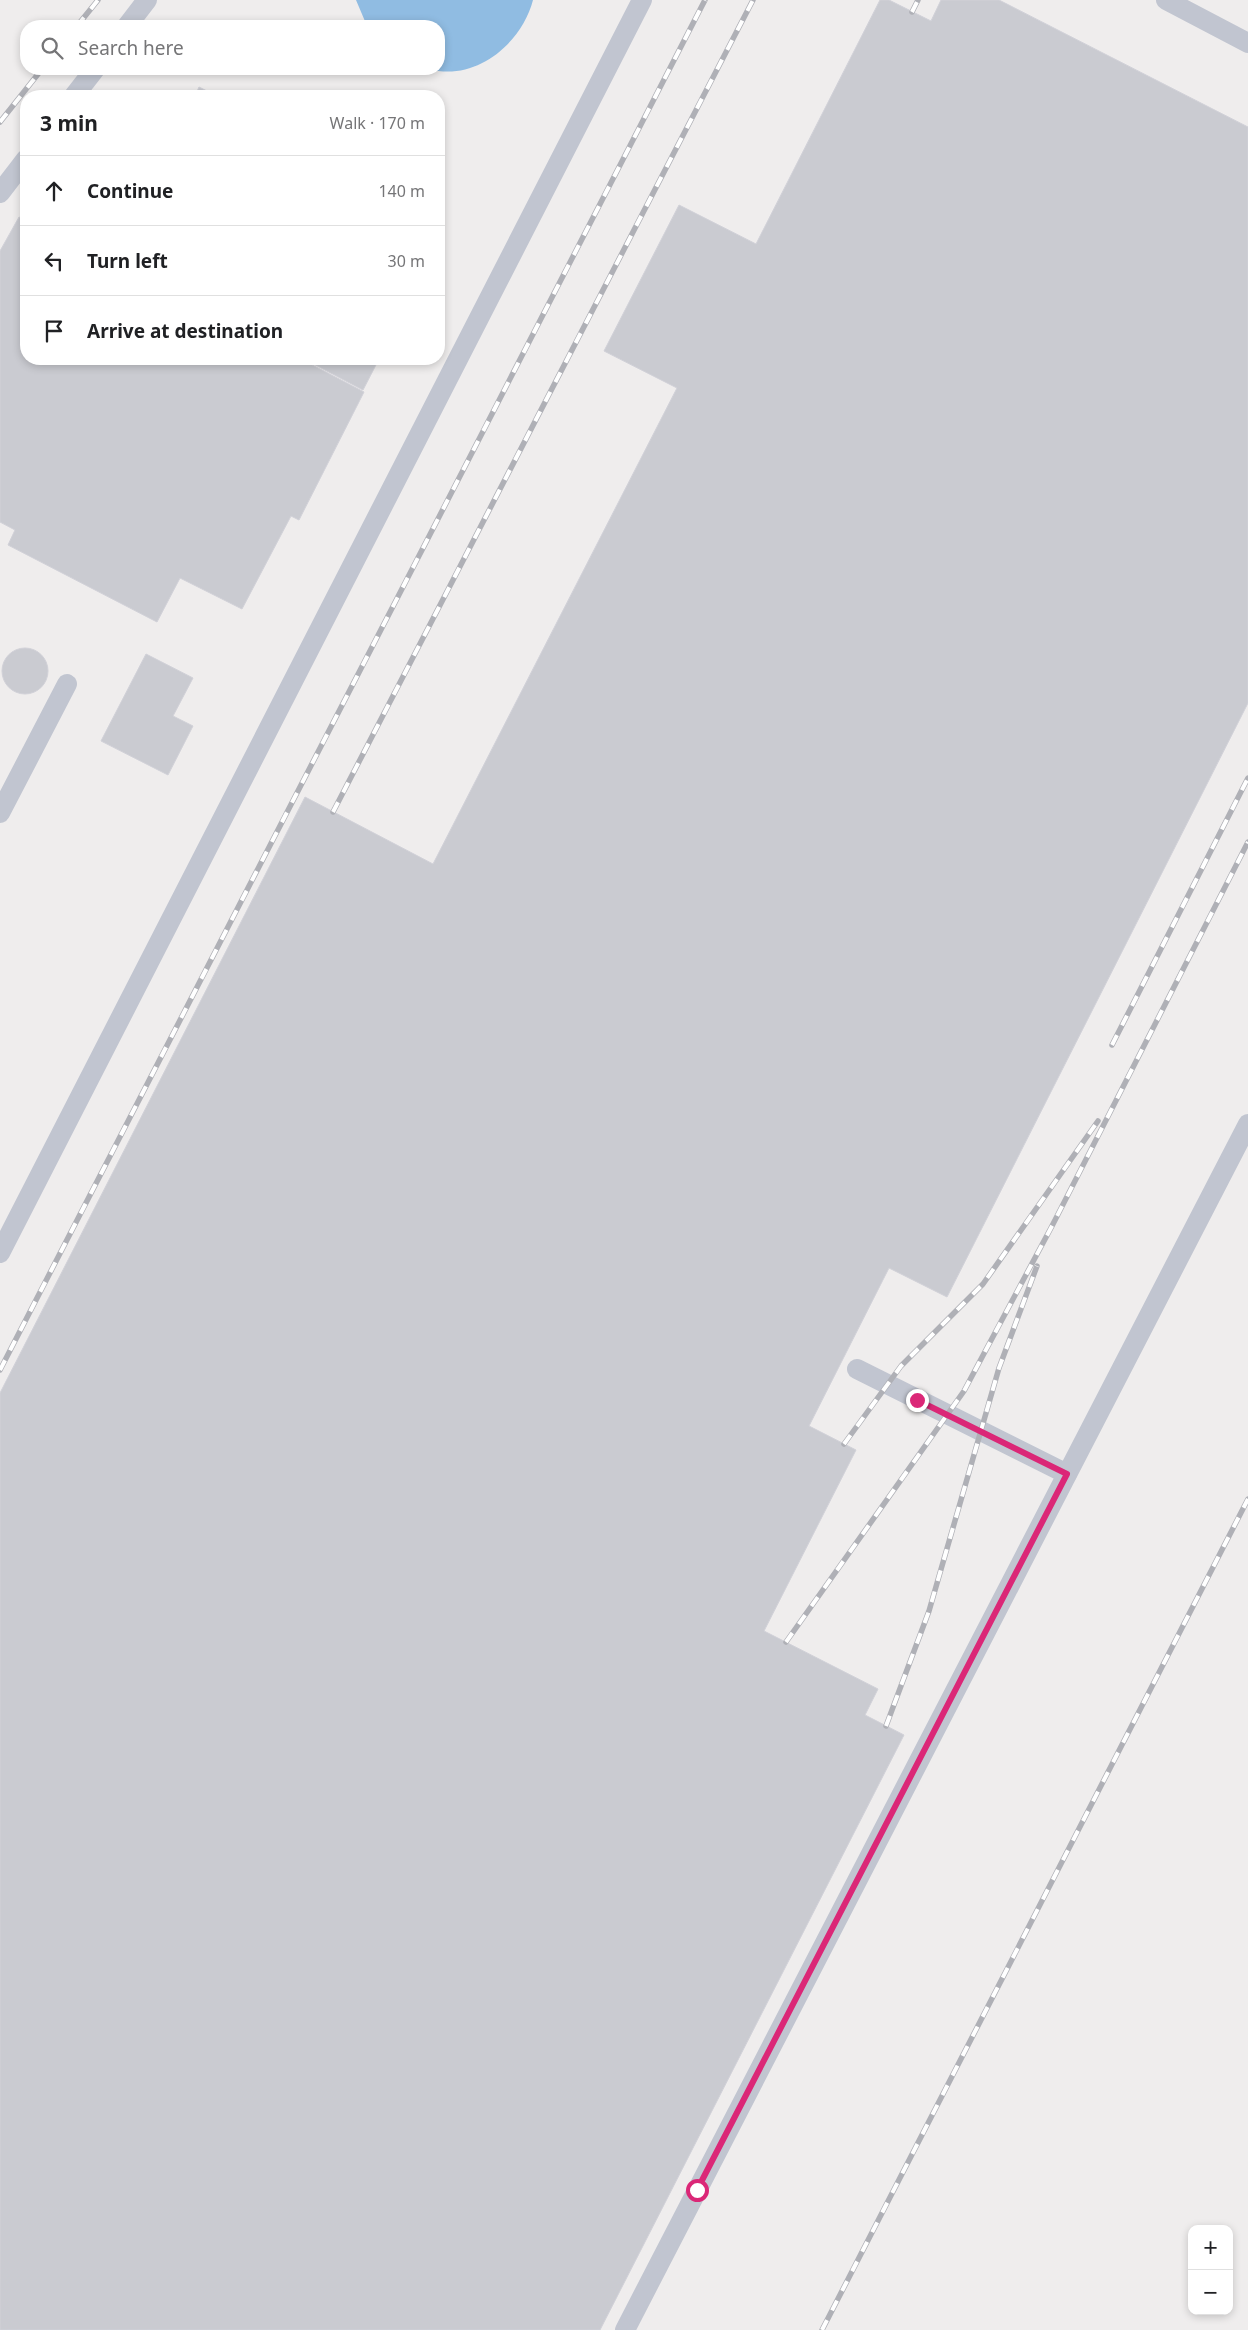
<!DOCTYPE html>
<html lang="en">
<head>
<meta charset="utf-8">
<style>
	:root { --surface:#fff; --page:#f2f2f2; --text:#202124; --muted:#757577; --line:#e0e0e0 }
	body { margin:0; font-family:"Noto Sans",sans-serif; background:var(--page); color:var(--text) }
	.controls { position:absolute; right:15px; bottom:15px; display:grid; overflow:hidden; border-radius:10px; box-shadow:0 2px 8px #0003 }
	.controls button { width:45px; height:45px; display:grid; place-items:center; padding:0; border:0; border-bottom:1px solid var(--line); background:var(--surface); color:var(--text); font:25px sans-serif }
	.stop { position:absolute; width:15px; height:15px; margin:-11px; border:4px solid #db2777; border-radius:50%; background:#fff }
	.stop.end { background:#db2777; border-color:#fff; box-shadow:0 1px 5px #0008 }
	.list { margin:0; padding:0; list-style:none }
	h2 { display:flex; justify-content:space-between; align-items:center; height:65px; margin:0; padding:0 20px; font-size:21px }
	h2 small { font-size:16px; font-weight:400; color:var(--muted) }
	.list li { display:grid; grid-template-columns:32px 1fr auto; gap:15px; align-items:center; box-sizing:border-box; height:70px; padding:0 20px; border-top:1px solid var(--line) }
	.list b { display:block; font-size:19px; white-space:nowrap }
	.list em { font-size:16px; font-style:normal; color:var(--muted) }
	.icon { flex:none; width:28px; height:28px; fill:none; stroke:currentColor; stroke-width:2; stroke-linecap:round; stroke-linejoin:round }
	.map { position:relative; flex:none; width:1248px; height:2330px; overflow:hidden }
	.search { position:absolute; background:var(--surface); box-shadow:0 2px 8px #0003; left:20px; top:20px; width:425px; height:55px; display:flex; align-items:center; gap:12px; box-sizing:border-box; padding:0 18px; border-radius:20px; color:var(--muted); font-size:19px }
	.panel { position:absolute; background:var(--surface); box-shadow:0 2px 8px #0003; left:20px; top:90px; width:425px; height:275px; border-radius:20px }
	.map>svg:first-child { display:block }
	.water { fill:#90bce2 }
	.building { fill:#cacbd1; stroke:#d1d1d8 }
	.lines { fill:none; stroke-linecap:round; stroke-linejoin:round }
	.service { stroke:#c1c5d0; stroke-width:20 }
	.rail-casing { stroke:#afb0b6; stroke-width:5.5 }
	.rail { stroke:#fff; stroke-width:4; stroke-dasharray:11; stroke-linecap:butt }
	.route { stroke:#db2777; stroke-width:6 }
</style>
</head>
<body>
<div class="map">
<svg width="1248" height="2330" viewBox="0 0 1248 2330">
	<rect width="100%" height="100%" fill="#efeded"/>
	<path class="water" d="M356,0h177c-11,43 -57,82 -104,69h10v-43h-72z"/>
	<g class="building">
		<path d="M880,0h9l42,21 10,-21h58l249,127v576l-301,594 -58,-29 -80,158 47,24 -92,181 114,58 -13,26 39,20 -304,595h-600v-937l305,-596 128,67 244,-476 -73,-37 75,-146 77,39z"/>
		<path d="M199,87l18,9h-22z"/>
		<path d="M19,217l7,3v139h275l63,33 -65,128 -8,-4 -49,93 -62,-31 -23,44 -149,-77 7,-15 -15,-8v-271z"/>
		<path d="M304,359h75l-16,31z"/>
		<circle cx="25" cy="671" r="23"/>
		<path d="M146,654l47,24 -20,38 20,10 -25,49 -67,-34z"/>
	</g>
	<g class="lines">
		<g class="service">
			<path d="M1166,0l82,43"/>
			<path d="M127,26l20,-26"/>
			<path d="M74,96l21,-27"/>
			<path d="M0,193l26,-34"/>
			<path d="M0,813l67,-129"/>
			<path d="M0,1253l642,-1253"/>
			<path d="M857,1369l210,105"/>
			<path d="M625,2330l623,-1206"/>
		</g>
		<g class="rail-casing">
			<g id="rail">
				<path d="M912,12l6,-12"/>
				<path d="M77,26l21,-26"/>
				<path d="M0,122l42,-53"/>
				<path d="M333,812l420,-812"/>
				<path d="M1112,1045l136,-267"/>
				<path d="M0,1370l705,-1370"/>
				<path d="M844,1444l57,-78 82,-82 115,-163"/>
				<path d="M786,1642l178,-251 88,-165 196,-384"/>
				<path d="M886,1726l43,-115 70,-243 38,-102"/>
				<path d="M822,2330l426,-831"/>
			</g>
		</g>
		<use href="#rail" class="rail"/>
	</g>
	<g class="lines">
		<path class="route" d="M697,2190l370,-716 -150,-74"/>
	</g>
</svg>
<div class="controls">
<button>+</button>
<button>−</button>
</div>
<div class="stop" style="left:697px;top:2190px"></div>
<div class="stop end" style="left:917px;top:1400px"></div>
<div class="search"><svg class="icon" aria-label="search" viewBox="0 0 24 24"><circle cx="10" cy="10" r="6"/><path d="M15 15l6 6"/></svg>Search here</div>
<section class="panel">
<h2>3 min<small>Walk · 170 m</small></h2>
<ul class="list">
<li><svg class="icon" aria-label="ahead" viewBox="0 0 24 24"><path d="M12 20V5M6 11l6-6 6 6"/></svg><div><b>Continue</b></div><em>140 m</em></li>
<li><svg class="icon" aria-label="left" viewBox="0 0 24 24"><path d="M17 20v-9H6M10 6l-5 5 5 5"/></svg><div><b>Turn left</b></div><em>30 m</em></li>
<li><svg class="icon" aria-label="arrive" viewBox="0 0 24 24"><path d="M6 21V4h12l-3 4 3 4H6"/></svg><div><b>Arrive at destination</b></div></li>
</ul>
</section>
</div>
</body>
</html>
